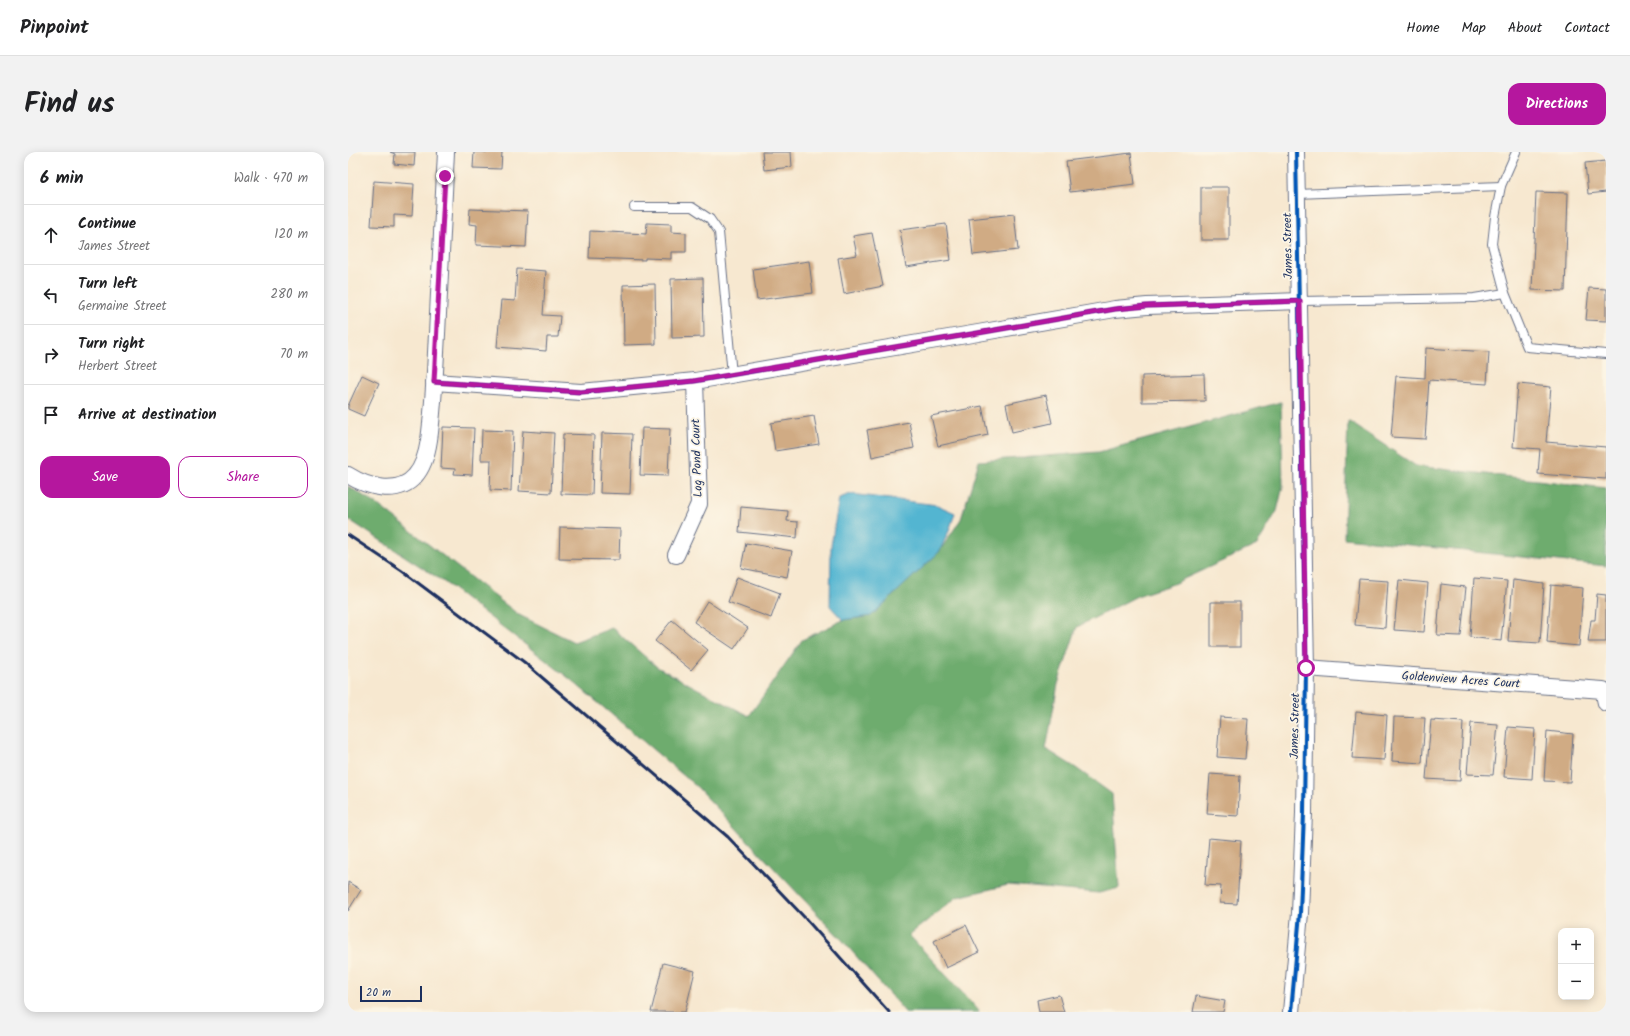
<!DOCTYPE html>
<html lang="en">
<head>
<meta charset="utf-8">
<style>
	:root { --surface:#fff; --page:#f2f2f2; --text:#202124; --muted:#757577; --line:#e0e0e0; --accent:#b5179e }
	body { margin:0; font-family:Kalam,sans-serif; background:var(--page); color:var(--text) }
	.controls { position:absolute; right:12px; bottom:12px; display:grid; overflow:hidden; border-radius:8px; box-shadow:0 2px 10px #0003 }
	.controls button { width:36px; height:36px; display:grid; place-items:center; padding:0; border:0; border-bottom:1px solid var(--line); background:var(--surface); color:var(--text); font:20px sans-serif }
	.scale { position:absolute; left:12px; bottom:10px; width:62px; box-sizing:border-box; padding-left:4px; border:2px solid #1b2f5e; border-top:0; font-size:11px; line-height:14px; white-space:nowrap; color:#1b2f5e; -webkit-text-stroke:3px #fcf5e5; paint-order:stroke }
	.stop { position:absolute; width:12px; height:12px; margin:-9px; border:3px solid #b5179e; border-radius:50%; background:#fff }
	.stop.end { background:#b5179e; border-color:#fff; box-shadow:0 1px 4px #0008 }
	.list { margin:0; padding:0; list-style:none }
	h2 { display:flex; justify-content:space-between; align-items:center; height:52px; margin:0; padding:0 16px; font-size:17px }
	h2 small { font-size:13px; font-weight:400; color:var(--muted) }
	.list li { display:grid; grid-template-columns:26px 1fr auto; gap:12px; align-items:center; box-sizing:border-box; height:60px; padding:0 16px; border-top:1px solid var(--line) }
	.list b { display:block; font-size:15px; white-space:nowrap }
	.list p { margin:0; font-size:13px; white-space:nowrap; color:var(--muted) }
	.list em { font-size:13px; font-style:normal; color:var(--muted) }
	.actions { display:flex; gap:8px; padding:12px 16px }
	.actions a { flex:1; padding:9px 0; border:1px solid var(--accent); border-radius:12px; text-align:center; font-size:14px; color:var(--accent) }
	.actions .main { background:var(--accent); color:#fff }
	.icon { flex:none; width:22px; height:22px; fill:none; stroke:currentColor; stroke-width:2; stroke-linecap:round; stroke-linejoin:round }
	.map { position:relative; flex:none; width:1258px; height:860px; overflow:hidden; border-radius:12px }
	header { display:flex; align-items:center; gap:24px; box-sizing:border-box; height:56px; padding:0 20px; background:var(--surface); border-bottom:1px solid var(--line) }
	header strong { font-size:19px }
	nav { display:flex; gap:22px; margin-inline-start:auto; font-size:14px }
	.intro { display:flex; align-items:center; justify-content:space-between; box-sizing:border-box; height:96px; padding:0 24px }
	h1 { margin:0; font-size:28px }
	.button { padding:10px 18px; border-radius:12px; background:var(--accent); color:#fff; font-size:14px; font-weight:700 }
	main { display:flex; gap:24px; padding:0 24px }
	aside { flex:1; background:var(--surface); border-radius:12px; box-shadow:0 2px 10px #0003 }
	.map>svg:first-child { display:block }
	.forest { fill:#6eac6e; stroke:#446e66 }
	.water { fill:#53b5d1; stroke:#377298 }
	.building { fill:#d0ab84 }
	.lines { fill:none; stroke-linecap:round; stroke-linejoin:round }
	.service-casing { stroke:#687086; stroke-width:10 }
	.minor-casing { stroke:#687086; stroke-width:18 }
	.service { stroke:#fff; stroke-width:8 }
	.minor { stroke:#fff; stroke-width:16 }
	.rail { stroke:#1b2f5e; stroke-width:3 }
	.cycleway-casing { stroke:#fcf5e5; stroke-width:6 }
	.cycleway { stroke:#0057b8; stroke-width:4 }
	.route { stroke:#b5179e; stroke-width:5 }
	.labels { text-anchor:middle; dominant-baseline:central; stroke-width:3.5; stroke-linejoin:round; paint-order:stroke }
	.street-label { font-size:12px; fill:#1b2f5e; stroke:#fcf5e5 }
</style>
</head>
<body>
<header>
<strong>Pinpoint</strong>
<nav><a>Home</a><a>Map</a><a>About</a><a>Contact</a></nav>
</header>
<div class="intro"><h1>Find us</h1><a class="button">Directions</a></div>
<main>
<aside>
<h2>6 min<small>Walk · 470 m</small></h2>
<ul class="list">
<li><svg class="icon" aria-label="ahead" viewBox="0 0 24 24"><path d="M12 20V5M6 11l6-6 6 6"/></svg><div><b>Continue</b><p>James Street</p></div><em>120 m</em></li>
<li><svg class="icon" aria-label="left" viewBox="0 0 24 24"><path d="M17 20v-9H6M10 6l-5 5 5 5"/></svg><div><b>Turn left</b><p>Germaine Street</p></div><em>280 m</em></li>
<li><svg class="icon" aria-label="right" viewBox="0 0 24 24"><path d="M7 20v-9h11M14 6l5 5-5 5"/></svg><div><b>Turn right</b><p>Herbert Street</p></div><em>70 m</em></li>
<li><svg class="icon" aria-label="arrive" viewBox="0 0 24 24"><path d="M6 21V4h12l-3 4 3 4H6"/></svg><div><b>Arrive at destination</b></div></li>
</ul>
<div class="actions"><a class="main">Save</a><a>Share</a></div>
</aside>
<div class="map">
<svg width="1258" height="860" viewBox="0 0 1258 860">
	<rect width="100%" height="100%" fill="#fcf5e5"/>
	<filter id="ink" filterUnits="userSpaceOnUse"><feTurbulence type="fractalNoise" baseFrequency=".025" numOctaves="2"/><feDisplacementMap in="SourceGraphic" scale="8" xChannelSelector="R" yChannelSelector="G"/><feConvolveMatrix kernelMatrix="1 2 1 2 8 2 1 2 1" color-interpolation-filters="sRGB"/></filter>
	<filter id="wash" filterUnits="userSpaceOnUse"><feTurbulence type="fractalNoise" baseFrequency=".012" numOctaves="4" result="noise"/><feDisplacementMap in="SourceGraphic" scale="16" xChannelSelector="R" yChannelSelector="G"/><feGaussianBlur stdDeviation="0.9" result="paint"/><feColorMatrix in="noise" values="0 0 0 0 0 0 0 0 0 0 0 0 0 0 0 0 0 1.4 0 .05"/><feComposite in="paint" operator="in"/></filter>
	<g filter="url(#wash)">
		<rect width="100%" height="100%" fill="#f7e8d0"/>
		<g class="forest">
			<path d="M933,250l2,84 -6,25 -20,34 -84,39 -36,12 -60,31 -19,57 -12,65 30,19 36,26 7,94 -20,5 -91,-8 -51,12 -48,38 71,77h-75l-62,-71 -146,-154 -127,-108 -126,-97 -96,-63v-33l30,19 141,110 55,27 38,-14 45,39 92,49 53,-76 41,-20 28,-4 68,-64 22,-33 18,-58 120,-9z"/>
			<path d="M1000,269l68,45 190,22v78l-262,-28z"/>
		</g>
		<path class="water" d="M503,342l86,11 18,8 -6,18 -10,21 -68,64 -28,4 -13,-14 1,-60 8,-48z"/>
		<g id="blocks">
			<g class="building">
				<path d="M42,0h25l-1,14 -20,-2 1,-10z"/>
				<path d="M126,0h28l-1,17 -28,-1z"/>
				<path d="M414,0h29l1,15 -28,3z"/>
				<path d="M783,1l4,31 -65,8 -4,-31z"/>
				<path d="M1258,9v31l-18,2 -3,-31z"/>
				<path d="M26,29l40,3 -2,32 -18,-1v12l-23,-1z"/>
				<rect x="853" y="35" width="28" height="53"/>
				<path d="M1188,40l32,1 -3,98 -33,-1z"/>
				<path d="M122,57l58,2 -2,36 -50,-2 1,-20 -8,-1z"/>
				<path d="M666,62l4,36 -45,5 -4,-36z"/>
				<path d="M299,71l24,1v8l15,1v19h-15v7l-26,-1v2l-56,-2 1,-27 56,3z"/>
				<path d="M598,72l5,36 -45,7 -6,-37z"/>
				<path d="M524,81l11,53 -39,8 -6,-36 19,-3 -4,-19z"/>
				<path d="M461,109l4,32 -56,7 -4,-31z"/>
				<path d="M169,117l29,2 -3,44 17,1 -2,21h-11l-1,14 -49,-4 4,-47 14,1z"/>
				<path d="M355,126l1,59 -32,1 -1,-59z"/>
				<path d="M307,132l1,60 -32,1 -1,-60z"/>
				<path d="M1241,136l17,1v32l-20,-1z"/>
				<path d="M1078,196l63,4 -2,32 -58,-4 -4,59 -34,-2 5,-61 29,2z"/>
				<path d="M856,222l1,27 -63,1v-26z"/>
				<path d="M14,223l17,8 -15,33 -16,-7v-3z"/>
				<path d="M1170,232l33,3 -5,55 60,5v32l-68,-5 2,-25 -27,-2z"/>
				<path d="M698,243l6,28 -40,9 -6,-28z"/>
				<path d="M634,254l6,29 -50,11 -7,-30z"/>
				<path d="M466,264l5,28 -44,7 -4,-28z"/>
				<path d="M561,270l5,26 -42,9 -5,-27z"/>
				<path d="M95,275l31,1 -2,47 -18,-1 1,-5 -14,-1z"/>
				<path d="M294,276l28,1 -2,47 -28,-1z"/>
				<path d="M134,278l31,1 -2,60 -21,-1 1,-30h-10z"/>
				<path d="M175,279l31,2 -3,60 -32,-2z"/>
				<path d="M254,281l30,1 -2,60 -30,-1z"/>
				<path d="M215,282l31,1 -2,60 -31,-1z"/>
				<path d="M393,355l47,4 -1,10 11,1 -1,16 -58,-6z"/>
				<path d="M212,375l60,2 -1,31 -60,-1z"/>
				<path d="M398,391l46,8 -5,26 -46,-9z"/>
				<path d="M389,425l43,16 -9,25 -43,-16z"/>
				<path d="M1126,426l33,3 -6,60 -31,-4z"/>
				<path d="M1011,427l29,2 -3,47 -30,-3z"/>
				<path d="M1051,428l29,3 -4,49 -30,-2z"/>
				<path d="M1165,428l31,4 -4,59 -32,-2z"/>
				<path d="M1093,432l25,3 -5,49 -24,-1z"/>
				<path d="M1203,433l32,3 -4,58 -32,-3z"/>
				<path d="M1249,442l9,1v47h-18l3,-22h4z"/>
				<path d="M359,449l41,27 -14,21 -40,-27z"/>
				<rect x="863" y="450" width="29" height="45"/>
				<path d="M324,468l36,30 -17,20 -36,-29z"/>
				<path d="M1008,560l31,3 -3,45 -32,-2z"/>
				<path d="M872,565l28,2 -3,40 -28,-2z"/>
				<path d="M1046,565l31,1 -3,45 -30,-2z"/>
				<path d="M1083,568l32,2 -3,59 -34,-2z"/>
				<path d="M1123,571l27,2 -5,50 -26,-1z"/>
				<path d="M1160,575l27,2 -3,50 -28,-2z"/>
				<path d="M1199,579l26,3 -3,48 -26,-1z"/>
				<path d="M862,622l30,2 -2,40 -31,-2z"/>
				<path d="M861,686l32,3 -4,63 -17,-1 1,-17 -16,-1z"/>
				<path d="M0,730l13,8 -13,21z"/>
				<path d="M618,773l13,27 -33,16 -12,-27z"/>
				<path d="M315,811l32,8 -10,41h-34z"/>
				<path d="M711,843l5,17h-25l-2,-12z"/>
				<path d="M848,844l29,5 -2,11h-30z"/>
			</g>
		</g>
	</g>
	<g filter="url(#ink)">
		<use href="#blocks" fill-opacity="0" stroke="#687086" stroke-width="1"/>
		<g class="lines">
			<g class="service-casing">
				<g id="service">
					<path d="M1168,0l-15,34 -6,31 -3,27 13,49 22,54 79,7"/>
					<path d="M949,42l204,-8"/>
					<path d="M286,55h58l18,12 9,13 13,143"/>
					<path d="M952,149l174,-3 31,-5"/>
				</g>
			</g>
			<g class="minor-casing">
				<g id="minor">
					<path d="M86,230l147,10 114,-11 283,-48 137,-24 32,-3 153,-5"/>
					<path d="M0,323c19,12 50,21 67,1 9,-10 12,-23 14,-36 5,-35 6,-71 8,-106 3,-61 6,-121 9,-182"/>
					<path d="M328,403l23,-51 -4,-123"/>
					<path d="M958,516l297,22 3,13"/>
					<path d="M943,860l9,-99 4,-100 2,-145 -10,-516"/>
				</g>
			</g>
			<use href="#service" class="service"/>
			<use href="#minor" class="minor"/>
			<path class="rail" d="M0,383l54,36 122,91 204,175 77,81 84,94"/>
			<g class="cycleway-casing">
				<g id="cycleway">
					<path d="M86,230l147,10 114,-11 283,-48 137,-24 32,-3 153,-5"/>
					<path d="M943,860l9,-99 4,-100 2,-145 -10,-516"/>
				</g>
			</g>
			<use href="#cycleway" class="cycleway"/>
		</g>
	</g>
	<g class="lines" filter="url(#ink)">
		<path class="route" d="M97,24l-11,206 147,10 113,-11 284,-48 137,-24 32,-3 153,-5 6,367"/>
	</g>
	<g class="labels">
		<g class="street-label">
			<text transform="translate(940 94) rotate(-91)">James Street</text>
			<text transform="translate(349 306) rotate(-92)">Log Pond Court</text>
			<text transform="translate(1113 528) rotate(4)">Goldenview Acres Court</text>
			<text transform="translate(947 574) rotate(-89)">James Street</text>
		</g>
	</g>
</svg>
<div class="controls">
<button>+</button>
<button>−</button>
</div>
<div class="scale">20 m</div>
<div class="stop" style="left:958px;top:516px"></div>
<div class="stop end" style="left:97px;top:24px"></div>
</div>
</main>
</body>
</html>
